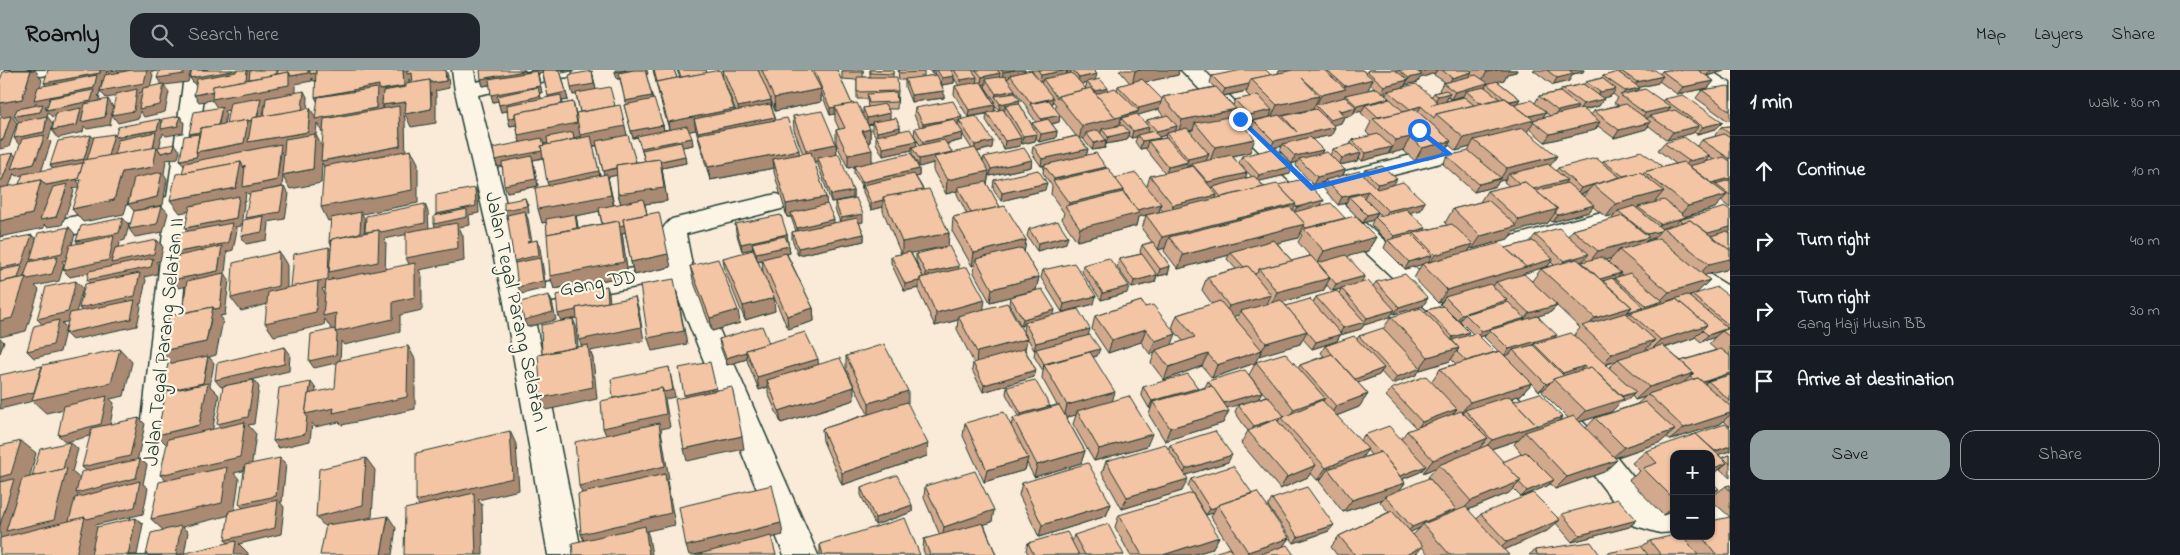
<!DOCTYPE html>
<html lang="en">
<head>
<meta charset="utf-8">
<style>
	:root { --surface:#171b24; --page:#20242c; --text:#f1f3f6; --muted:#9ea1a6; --line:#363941; --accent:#92a19f }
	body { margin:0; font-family:"Indie Flower",sans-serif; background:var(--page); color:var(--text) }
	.controls { position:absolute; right:15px; bottom:15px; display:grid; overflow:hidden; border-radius:10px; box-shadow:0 1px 4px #0004 }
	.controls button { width:45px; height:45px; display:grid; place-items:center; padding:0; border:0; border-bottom:1px solid var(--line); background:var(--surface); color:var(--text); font:25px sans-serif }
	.stop { position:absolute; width:15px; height:15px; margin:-11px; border:4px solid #1a73e8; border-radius:50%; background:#fff }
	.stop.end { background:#1a73e8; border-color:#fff; box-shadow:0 1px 5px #0008 }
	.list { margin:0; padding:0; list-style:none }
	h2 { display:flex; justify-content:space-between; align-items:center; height:65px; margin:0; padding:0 20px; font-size:21px }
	h2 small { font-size:16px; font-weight:400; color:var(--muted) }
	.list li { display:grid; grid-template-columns:32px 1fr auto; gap:15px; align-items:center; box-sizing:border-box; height:70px; padding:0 20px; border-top:1px solid var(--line) }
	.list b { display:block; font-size:19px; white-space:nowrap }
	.list p { margin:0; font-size:16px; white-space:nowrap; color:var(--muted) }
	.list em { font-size:16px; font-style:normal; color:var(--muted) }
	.actions { display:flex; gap:10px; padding:15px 20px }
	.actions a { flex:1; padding:11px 0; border:1px solid var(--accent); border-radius:15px; text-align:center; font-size:18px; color:var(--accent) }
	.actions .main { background:var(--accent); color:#111 }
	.icon { flex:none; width:28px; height:28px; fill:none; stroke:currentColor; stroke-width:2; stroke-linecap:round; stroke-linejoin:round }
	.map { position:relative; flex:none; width:1730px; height:485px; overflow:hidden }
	header { display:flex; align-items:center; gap:30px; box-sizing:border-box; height:70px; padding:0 25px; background:var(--accent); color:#111 }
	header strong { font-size:24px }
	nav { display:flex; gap:28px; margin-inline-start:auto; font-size:18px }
	.search { width:350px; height:45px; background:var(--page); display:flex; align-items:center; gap:12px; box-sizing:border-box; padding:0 18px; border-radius:15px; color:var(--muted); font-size:19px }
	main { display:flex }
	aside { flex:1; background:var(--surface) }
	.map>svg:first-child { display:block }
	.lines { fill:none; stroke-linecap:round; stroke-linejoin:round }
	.minor-casing { stroke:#1f3d34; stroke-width:3 }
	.minor { fill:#fcf5e5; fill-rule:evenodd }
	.wall { fill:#d2a98d; stroke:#1f3d34; fill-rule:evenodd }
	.shaded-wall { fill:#ab8a73; stroke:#1f3d34; fill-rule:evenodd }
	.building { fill:#f4c5a4; stroke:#1f3d34 }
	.route { fill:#1a73e8 }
	.labels { text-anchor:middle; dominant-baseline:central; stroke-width:4.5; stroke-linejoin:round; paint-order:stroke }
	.street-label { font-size:21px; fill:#1f3d34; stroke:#fcf5e5 }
</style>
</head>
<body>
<header>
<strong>Roamly</strong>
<div class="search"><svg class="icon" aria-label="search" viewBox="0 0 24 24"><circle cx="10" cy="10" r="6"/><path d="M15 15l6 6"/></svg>Search here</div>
<nav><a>Map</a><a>Layers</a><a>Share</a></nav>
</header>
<main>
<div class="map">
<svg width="1730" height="485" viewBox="0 0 1730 485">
	<rect width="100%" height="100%" fill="#faebd8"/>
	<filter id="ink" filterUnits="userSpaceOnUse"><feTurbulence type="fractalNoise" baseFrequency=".02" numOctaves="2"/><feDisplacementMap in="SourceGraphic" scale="10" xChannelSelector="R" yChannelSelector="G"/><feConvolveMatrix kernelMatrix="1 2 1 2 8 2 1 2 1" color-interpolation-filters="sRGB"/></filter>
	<g filter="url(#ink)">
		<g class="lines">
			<g class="minor-casing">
				<g id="minor">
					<path d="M0,0h51l-3,5 -48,7z"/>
					<path d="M185,0h22l-17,149 -29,336h-34l38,-340 -165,35v-18l167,-35z"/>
					<path d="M452,0h22l2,12 63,-12h31l2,2 -3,5 -8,1 -83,17 49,190 138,-22c-2,-17 -10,-33 7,-44l104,-25 9,2 3,6 -3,6 -99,26 7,36 125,285h-34l-113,-274 -139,24 50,250h-34l-45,-258 -48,-206z"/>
					<path d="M1181,0h23l80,81 267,238 65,67 37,46h21v30l-14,1 -28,-8 -38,-49 -63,-69 -263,-246z"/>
					<path d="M1683,0h26l21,13v16l-8,-2 -36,-22z"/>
					<path d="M1506,62l8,2 4,5 -4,5 -163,42 -9,-2 -3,-6 3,-6z"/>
					<path d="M1598,143c17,2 40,11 49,26l-4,6c-19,6 -28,-11 -45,-14l-129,35 -9,-2 -4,-7 4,-7z"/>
					<path d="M1674,185l9,3 47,29v23l-10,-3 -55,-35 -4,-7 4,-7z"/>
					<path d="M1711,432l19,5v32l-19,-8z"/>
				</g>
			</g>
			<use href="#minor" class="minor"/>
		</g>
		<g class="wall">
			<path d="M525,0l1,3 5,-1 -1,-2h30l8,30 -6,1 1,3 10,-2 3,13 4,-3 -4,-18 -3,1 19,-24 4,19 19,16 12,29 9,27 9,-1 -7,-24 -5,1 -9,-33 2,-1 -6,-25h-3l-2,-9 33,4h-2l7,25 10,26 1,5 5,-1 -10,-34 -6,-25h21l3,8h3l-3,-8h29l1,3 27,36v2h2l-13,-33 -1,-8h116l-1,1 15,33 11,10v-6l5,-1 -1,-8h-10v-19l-15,-1v-9h21v7h7v-7h23v7l5,14 -1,18h-9l2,10 10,8v4l17,10 -1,5 4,-1 -6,-10 1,-7 5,-1 -6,-12 1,-7 47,11 30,29 -15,4 6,9 1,-4 48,3 -1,7 -41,9 -1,-2 -2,11 13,22 26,33 -2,12 15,25 -3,13 -46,12 -16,-29 1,-8 -3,1 -20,-35 1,-14 14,-3 -10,-20v-3l-11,3 -13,-24v-7l-14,4 -7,-13v-4l-29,6 -7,-13v-6l-4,-7v-6l-4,1 2,4v13l-2,1 4,18 47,8v7l-3,1 33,56 -1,13 -37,7 12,24 -7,-16v-7l43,15 25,40 43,30 -2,11 11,20 -2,7 -51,15 -11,-22 1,-7h1l-17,-34 1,-9 -23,6 -16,-34v-4l-15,3 -13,-28v-7l10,-2 -18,-43v-4l-12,3 -8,-18v-3l-9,-16v-6l-6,1 -12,-25v-13l3,-1 -4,-9v-6l-5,1 -9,-23v10l-46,9 -4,-11 1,9 3,8v3l24,34h4l-9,-24 -1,-14 43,28 1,11 16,36v7l-22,4 -13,-37v-4l-4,1 12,35v8l8,18 6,-1 -5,-13v-7l28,20h-4l5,12v7l-66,14 -6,-16v-7l4,-1 -4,-11 -1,-3h-4l-13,-45v-4l-64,12 -14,-50 -7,1 4,14 -11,2 4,16 -24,5 5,33 -22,3 2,10 24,53 -37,8 -9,-43 -3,1 6,43 -74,13 -8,-67 -4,1 7,-37 -6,-28 -10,2 5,26 -31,6 -5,-26 -4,1 -3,-7 25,-18 -4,-17 -6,1 -3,-15 -6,1 -3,-11 -5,1 -3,-17 -7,1 -2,-7zM542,3l7,25 -8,1 -1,-6h2l-4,-19zM963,65l9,14 -20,4v-1l-5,-8 15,-4zM581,66v2l-6,1 -1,-1zM593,76h4l7,29 -4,1zM617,105l1,19 3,10 -7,1 -6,-28zM599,141l3,13 -24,4 -2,-12z"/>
			<path d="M898,0h26v7l11,-2v-2l-3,1 -3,-4h43v1l1,-1h52v2l9,2 -3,-4h62l2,10 13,11 9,-1 1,-4 12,-3 -11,-13h60l-1,5 -33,7 17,17 1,-2 51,-10 -4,-4 2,-7 59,-1 7,-2 1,-3h83l4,3 1,-2 2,-1h148l-1,2 -9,2 -3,6 -7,1 23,18 -3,4h18l4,-7 21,-4 2,-3 22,-5 2,-2 15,-4 2,-2 17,-3 1,-2 39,3 2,-3 6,-1h57l-1,1 -17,5 7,5 -6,7 -31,6 -18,-13 -1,2 -18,4 -2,4 25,10 1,-2 52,30 -19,5 -3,-2 -1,1 -26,7 -18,-14 -3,3 -32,9 -16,-12 -3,4 -50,12 -16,-14 -2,3 23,35 6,5 2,-3 44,-5 1,-2 60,6 13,-3 -18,-14 6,-7 33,3 5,-6 14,-4 -1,-1 6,-8 9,-1v82l-9,-7 -6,7 -30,9h1l-2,1 46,-8v22h-1l1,1v33l-4,4 -22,5 6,5 -13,13 -9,2 2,2 2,-2 38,2v130l-6,-6 -4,3 -50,16 -4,-3 -5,5 -46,16 2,2 -13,12 -49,17 -5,-5 -3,2 -26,11 -8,-8 -4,4 -41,17 9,9 4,-5 77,4 4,-4 75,6 -8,7 -57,15 -16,-19 -9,8 -43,19 5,5h-80l-7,-8 -7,8h-78l-6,-8 8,-11 50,-24 -9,-10 3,-3 -40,13 -24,-31 2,-2 -4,1 -6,-7 -3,4 -28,12 -39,-46 7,-12 -13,-19 3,-7 28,-9 -17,-21 7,-13 42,6 2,-3 24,-9 -3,-3 4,-7 32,-7 2,-3 24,-7 8,-12 34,-5 2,-2 15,-4 -2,-2 2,-2 -4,1 -24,-25 8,-14 -17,5 -21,-21 3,-7 -16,-16 2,-5 -10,3 -18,-19 1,-1 -8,2 -16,-18 2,-5 -11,3 -17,-19 1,-4 -5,2 -12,-13 2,-5 -11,2 -19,-20 2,-7 9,-2 -17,3 -11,-11 -1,5 16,36 -17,4 12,22 7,-1 -13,-14 3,-7 48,18 -31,7 5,6 14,-2 46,15 -3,5 24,13 31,19 -8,14 -21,5 14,27 12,3 3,-4 52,16 -5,8 -29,8 -1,-2 -3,5 -26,8 -3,4 -21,6 -3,6 -25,8 -9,-10 -3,5 -41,11 -4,8 -43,15 -10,-12 -38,14 -13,-17 4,-11 -5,2 -9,-12 -33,11 -16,-24 3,-13 46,-15 31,44 11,-4 -11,-13 5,-13 35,-11 -10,-14 5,-13 29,-8 -9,-10 2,-4 -51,14 -14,-18 1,-3 -7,2 12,16 -2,8 -10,2 -1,-1 -2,7 -23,6 -15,-21 2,-8 22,-5 -1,-2 2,-7 10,-3 -10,-13 4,-14 17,-4 -3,-3 -1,4 -21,5 -2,9 -59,15 -15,-22 2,-6 -13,-19 1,-8 -9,-13 1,-7h-3l-9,-13 1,-7 43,-10 -16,-21 -1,7 -7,2 5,7 -1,7 -17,4 -3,-5 -1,4 -13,3 -1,-2 -1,4 -16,3 -18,-29 1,-6 -19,3 -14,-23 1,-8h4l-5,-8v5l-12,2 2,13 -33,4 -6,-15v-7h-6zM1435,3l-1,2 11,7 -2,1 -4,7 1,1 -6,2 -2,3 -28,-9 1,-2 13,-3 2,-4zM1087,13l-2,6 -4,-5zM983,14h3l-1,3 10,14 -1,2zM1370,14l5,4 -7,2zM1015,21l14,19v2l7,10 -4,1v2l-13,-22 -4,-10zM1247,21l-1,2 4,4 -15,3 -2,5 -9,-9zM1388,21l-2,4 -3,-2zM1613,24l5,4 -4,5 4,2 -24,6 -3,4 -7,-5 15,-4 4,-8 8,-2zM1463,26l-1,1 -16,4 2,-4 3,2zM1052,30l4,5 -1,4 -3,-5zM995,35l4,5 -4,1zM1159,39v1l4,6 -16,4 -1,4 -8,-9zM1362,41l-1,2 10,9 -5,10 4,4 -18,4 -2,5 -17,4 -3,6 -9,-1 2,-4 -11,-11 20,-4 1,-10 8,-2 3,-6 9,-2 1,-2zM1546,43l4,3 -7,1zM1128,65l3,3 6,-1 -2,5 5,7 6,-1v1l19,24 -15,3 -3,10 -32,-8 -9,-9 -20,-13 2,-7 -8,-10 4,-1v2l8,10 13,-2 1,-4 21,-4zM1166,65l-1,3 -5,1v-1l-1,-1zM1449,75l7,6 14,-4 -2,5 -21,4 -4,8 31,28 22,-6 3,-5 6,-1 -1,2 5,4 -22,5 -7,11 -27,7 -8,14 2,2 -23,6 -14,-19 10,-2 5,-8 -31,-17 -30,-15 -2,4 -19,2 2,-6 -5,-5 18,-4 1,-3 3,3 41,-11 12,11 28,-7zM1709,87l5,3 -9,2zM1192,95l-1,1 -5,2 1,-2zM1587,122l-3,4 -3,-2zM1593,137l13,10 9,-2 -3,3 1,1 -40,11 -5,6 -33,-1 -5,7 -24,6 -78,15 1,-2 1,1 38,-10 3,-4 1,1 36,-10 5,-7 35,-9 2,-3 2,2 37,-10zM1378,142l3,4 -5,1zM1300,163l2,2 -4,7 12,14 -18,5 -15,-18 21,-5zM1654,168l-2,2 -7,2 2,-2zM1612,188l-4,4 -3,-2zM1551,192l3,3 -13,4 -9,12 -12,-6 2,-1 26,-8zM1327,215l5,6 9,-2 -2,4 -23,4 -3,6 -27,3 -3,-4 40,-11zM1557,236l23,22 -6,8 -19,2 -17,-22 13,-4zM1239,245l-2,5 -4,-4zM1461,249l-1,2 13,13 -7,2 -9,-15zM1486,265l-2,2 14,14 -3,1 -15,-15zM1695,267l6,5 14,-5 -6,7 7,6 -35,11 -16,-13 29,-10zM1451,289l5,5 -16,5 -9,13 -40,7 -5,7 30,32 -9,3 -6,8 -37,-4 -4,6 -24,-25 23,-9 9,-13 -10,-11 21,-8 2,-3 11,12 24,-9 4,-5 30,-9zM1616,291l-7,7 -3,-3zM1532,313l7,8 5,-2 -2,3 26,26 -9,3 3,-4 -48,-16 -2,-3 9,-3zM1632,326l3,4 10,-3 -8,7 -42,14 -9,10 -6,-6 31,-10 11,-11 7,-2zM1518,370l-4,4 8,10 -19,8 -12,-13zM1367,380l4,5 -10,3zM1437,397l-9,10 14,16 -43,-3 6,-7 -2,-4 17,-7 1,-1 2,2zM1420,458l-7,7 -3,-3z"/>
			<path d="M1533,0h51l-1,2 -10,2 -4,7 -16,4z"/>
			<path d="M1730,17v33l-2,1 -32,-23 6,-8z"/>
			<path d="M994,110l51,10 -44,11 -8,-13z"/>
			<path d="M735,154l52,10 1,8 2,11 -3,1 26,54 1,13 -26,8 -25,-56 -1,-13 -4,1 17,50 -30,9 -20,-49 -2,-13 31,-6 -1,-3 -11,2 -6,-19z"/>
			<path d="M1029,159l37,14 -29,8 -10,-15z"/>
			<path d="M1083,195l44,28 -26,7 -19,-28z"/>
			<path d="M690,196l50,57 -28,8 -19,-51z"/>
			<path d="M1043,200l51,34 -32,8 -21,-34z"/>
			<path d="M1010,227l44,18 35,20 8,21 -4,1 19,44 35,45 -53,15 -21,-37 3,-9 -10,2 19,34 -4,12 -47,14 -7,-14 -2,7 -41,12 -21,-46 2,-13 46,3 2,-8 5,-2 -12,-22 1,-7 43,19 -1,1 8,-2 -15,-27 1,-7 -9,-15 1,-6h-1l-11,-20 1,-5 -3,1 -12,-22z"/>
			<path d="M719,269l50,4 49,22 36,35 -73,23 -13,-30v-6l-9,3 -11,-27 -1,-4 -20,6 -7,-19z"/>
			<path d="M846,286l82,88 -1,12 -85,29 -19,-44 -1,-12 46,-15 -22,-45z"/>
			<path d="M1208,311l19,27 -4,15 -58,18 -16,-26 2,-7h-2l-8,-14 2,-7 55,1 -1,2 8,-3z"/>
			<path d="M1730,358v23l-12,3 4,4 8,-3v23l-10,-9 -9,7v-22h-37v57l-11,4 -34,-35 11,-9 -8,-8 14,-12z"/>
			<path d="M1170,375l58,17 -43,13 -3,16 -60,18 -20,-36 4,-12 62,-12z"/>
			<path d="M1191,409l61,14 37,45 -7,9 12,8h-59l-24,-38 2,-4 -7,2 -18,-29z"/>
			<path d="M1022,413l89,21 -5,12 -67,21 -20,-42z"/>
			<path d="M1730,415v70h-124l2,-2 33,-6 9,-6 24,-5h37l19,-19 -19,-17v-3l15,-11z"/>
			<path d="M925,416l67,36 -8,2 12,31h-71l-2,-5 1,-11 16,-4 -16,-37z"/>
			<path d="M861,418l51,17v7l-37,13 -14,-30z"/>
			<path d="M1272,429l57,32 -35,12 -26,-37z"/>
			<path d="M1119,445l100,22 -7,12 -20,6h-62l-15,-28z"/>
			<path d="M1074,465l50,20h-95l-3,-5 2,-7 44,-2z"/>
			<path d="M820,474l100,11h-100z"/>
			<path d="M1535,480l65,5h-71z"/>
		</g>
		<g class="shaded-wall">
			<path d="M31,0h4l7,10 -5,19 57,-11 1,-6 -45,9 -6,-8 56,-10v-3h7l-2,10 -4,1 1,1 -3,13 -1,1 2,1 -4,12 -13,2 3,4 -1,6 20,-4 3,-18 5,8 -3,18 -23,4 -3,-3 -1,6 -25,6 -6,-8 25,-5 3,-13 -28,5 -4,-5 -1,4 6,8 -4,15h-1l3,3 -10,30 -24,4 -3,-3 -5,14 -9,2v-9h2l11,-27 6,7 -3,8 18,-4 9,-23 -23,5 -6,-8 30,-6 3,-14 -1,1 -26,5 -6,-8 26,-4 2,-5h-2l-4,-5 -3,10 -21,4 5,7 -8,24 -9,2v-9h3l8,-24 -8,2 -3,-4v-11l22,-4zM92,27l-1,4 -44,9 -2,-4z"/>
			<path d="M117,0h48l-14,2 2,3 -4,16 -10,2 3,3 20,-11 -5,-7 28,-8h6l-3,12 -24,3 5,7 -4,20 -21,5 -4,-6 -1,7 -21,5 -6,-8 24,-22 -30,5 -6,-7 13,-12 -5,-8z"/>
			<path d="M232,0h5l-1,8 -41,7 -5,-7z"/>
			<path d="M247,0h43l-11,2 1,1v5l9,-1v-5l2,4 17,-3v-3h5l-1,3 20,-3h21l-1,4 -39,7 -1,-3v3l-17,3 1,1v13l-32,6 1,1 -4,22 -8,1 3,5 -2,8 54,-9 2,-24 6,10 60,-10v-8l-54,10 -7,-13 64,-12 2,5 23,-4 -1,-16h6v4l3,-1 4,8 -6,1 -1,-3 1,20 -25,5 -2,-5h-1l1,2v4l23,-3 5,11 20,-4v-17l-15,2 -3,-7 17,-3v-4l2,3 14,-2v-6v2l-3,-7h3l2,6 1,12 -14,3 1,2v30l-25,4 -5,-11h-2l1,3 1,41 -78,14 -6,-11 -1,20 -31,6 -7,-12 -1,10 -34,7 -2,-2 -1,9h-2l1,3 -3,22 -6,1 2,3 -4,20 -7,2 1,2 -2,19 4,7 -4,35 -5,1 3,4 -7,35 -7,2 5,6 -4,23 9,9 -8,43 -42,9 -12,-12 42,-10 7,-34 -38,8 -6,-7 41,-9 5,-26 -36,7 -11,-13 45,-9 5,-23 -24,5 -6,-7 32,-7v-3l2,2 5,-1 3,-29 -45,9 -6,-8 46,-9 3,-18 -43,8 -6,-8 56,-10 3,-16 -40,8 -6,-7 51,-10 2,-16 -58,11 -10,-13 66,-12 2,-10 -52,9 -6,-7 59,-11 2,-7 3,6 1,-3 5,7 -2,14 29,-6 4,-29 -24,5 -4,-6 -1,6 -47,9 -3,-4 -1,4 -16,3 -5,-8 16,-3 1,-3 -1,-2h1l2,-12 -5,1 -5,-7 29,-5 3,-17h-1l-8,-12 -13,2 -5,-7 51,-9zM275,2v7l-24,4v-7zM279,13l2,3 -31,6v-5l3,4 26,-5zM260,35l-3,14 -9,2v-1l-1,1 -21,4 4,7 16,-3 -2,14 -40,8 1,-10 -1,-2 18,-3 4,-22 -2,-3zM383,36l5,13 11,-2 1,29 -78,15v-14l-6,-12 1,-12 5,9 60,-10zM314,75l-1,24 -30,6 3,-23 -1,-1z"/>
			<path d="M524,0h1l1,8 -43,8 -2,-7z"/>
			<path d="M530,0h27v1l-19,3 4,19h-2l2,11 -41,8 -2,-7 41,-12 -47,9 -2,-7 41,-20z"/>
			<path d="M560,0l8,30 -6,1 3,15 -55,10 -2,-7 42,-15 -2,-8z"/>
			<path d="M562,0h14l-13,3z"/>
			<path d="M626,0h21l1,4 -31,5 -2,-7z"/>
			<path d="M932,0h3v3l-3,1z"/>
			<path d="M1015,0h10l-1,5h-14l-1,3 -7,2 1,-8z"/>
			<path d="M1067,0l-1,8 -23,1 -1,3 -2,1 1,-8z"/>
			<path d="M1068,0h3l-1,4h-3z"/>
			<path d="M1142,0h37l-1,5 -46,10 3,-14z"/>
			<path d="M1427,0h10l-2,3 -15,5 -2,4 -13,3 4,-7 10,-2 2,-4z"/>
			<path d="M1497,0h20l-1,2 -9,2 -3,6 -17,4 -4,7h-17l-3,5 -12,3 4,-7 24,-7 8,-13z"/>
			<path d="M1570,0h14l-1,2 -10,2 -4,7 -16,4 4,-7 10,-3z"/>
			<path d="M1711,0h14l-1,1 -18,5z"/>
			<path d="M592,1l4,20 -23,4 -2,-7z"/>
			<path d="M1472,2l-4,7 -20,6 4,-7z"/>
			<path d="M1000,3l-1,8 -13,-2v5l-5,1 1,-8z"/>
			<path d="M1097,4l-2,7 -8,1v1l-9,2 1,-7z"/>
			<path d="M954,6v7l-13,2 1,-7z"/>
			<path d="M1663,6l-5,7 -26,6 5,-7z"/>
			<path d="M977,7l-1,7 -16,4 1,-8z"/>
			<path d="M1373,9l-6,13 -22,3 -1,3 -28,8 5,-11 22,-5 2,-4z"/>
			<path d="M1408,10l-4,7 -23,6 3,-7z"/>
			<path d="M1714,11l-6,7 -31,6 6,-7z"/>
			<path d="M1249,14l-2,7 -25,5 3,-7z"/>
			<path d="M1108,18l-1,8h-13l1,-5z"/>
			<path d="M1640,18l-5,7 -14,1 4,-5z"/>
			<path d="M821,19v13l-46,9 -1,-13z"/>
			<path d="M1616,19l-5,7 -16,4 5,-8z"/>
			<path d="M1015,20l-1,8 -19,-1 1,-3z"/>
			<path d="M304,21l4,8 -2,20h-43z"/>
			<path d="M944,21v7l-33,4v-7z"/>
			<path d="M1450,23l-4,8 -12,8v-6l4,-7z"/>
			<path d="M652,26l2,8 -27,4 -2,-7z"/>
			<path d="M1319,26l-6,13 -42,9 6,-13z"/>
			<path d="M1053,28l-1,7h-22l1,-2z"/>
			<path d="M1389,28l-3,7h-21l-3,6 -8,2 3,-7z"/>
			<path d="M1520,29l-5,7 -6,-4z"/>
			<path d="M1604,29l-5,7 -21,5 5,-7z"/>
			<path d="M771,30l1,13 -33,7 -1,-13z"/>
			<path d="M1020,30l-2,8 -13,-3v5l-6,1 1,-7z"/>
			<path d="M573,32l3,13 49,11 3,14 -35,6 9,39 -50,10 -5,-13 37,-34 -3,-12 -7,2 3,13 -3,-13 -30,6 3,13 -14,3 5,26 -31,6 -3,-7 29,-25 -35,7 -3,-7 27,-12 -4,-13z"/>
			<path d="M1161,32l-2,7 -21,6 -17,3 -1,6 -5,2 -2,6 -11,-3 -2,6 -14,-2 -2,5 -5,2 3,-14 56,-14 1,-4z"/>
			<path d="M995,35l-1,7 -26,5 1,-7z"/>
			<path d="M1421,36l-4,8h-10l3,-5z"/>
			<path d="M1578,36l-5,7 -20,5 5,-7z"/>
			<path d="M835,37v7l-5,1v-7z"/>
			<path d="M1356,37l-3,8 -9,2 -3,6 -14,4 3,-7 11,-9z"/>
			<path d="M1671,37l-6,7 -15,2 -2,2 -9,3 6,-8z"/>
			<path d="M734,39l2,13 -42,-3 2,11 -26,5 -2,-13z"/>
			<path d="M1236,39l-5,13 -36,1 -2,7 -15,3 4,-13z"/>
			<path d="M1272,40l-2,7 -24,5 3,-7z"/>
			<path d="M1546,42l-5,8 -7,1 -8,13 -52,6 -4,7 -14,4 8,-13 62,-21z"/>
			<path d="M890,43v8l-18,1v2l-5,1v-7z"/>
			<path d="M1060,45l-1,7 -20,5 2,-8z"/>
			<path d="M180,46l4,7 -1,10 -17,3 -3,-3 -1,4 -2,1 1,2 -2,10 2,3 12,-3 2,-6 5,7 -2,7 -12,2 -2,14 3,5 -4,26 -29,6 -6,-7 29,-7 3,-17 -27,6 -9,28 -41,8 -11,-13 42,-9 8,-28 31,-5 1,-5 -36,6 -5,-5 -1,5 -20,4 -5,-6 -1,1 3,3 -4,15 -4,-5 -4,1 5,6 -10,2 2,2 -12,34 -15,2 -3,-3v4l-44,9v-16l32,-7 5,-19 -14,3 -6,-8 23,-4 1,-6 5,5 33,-6 3,-12 -26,5 -6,-7 34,-6 7,-24 6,7 -6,22 15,-3 8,-27 3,3 40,-7 3,-11 5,8 -1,1 14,-2zM155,69l-4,15 -37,7 5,-19 2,3zM66,120l-10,27 -10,2 7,-26 -1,-1z"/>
			<path d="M775,47l1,13 -77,6 -1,-4z"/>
			<path d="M962,47l-1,7 -2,-4 -1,5 -36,6 1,-7z"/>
			<path d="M1600,52l-5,8 -50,12 5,-8z"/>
			<path d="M1651,52l-5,7 -32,9 5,-8z"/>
			<path d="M1723,52l-7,7 -19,5 6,-7z"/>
			<path d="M663,55l1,7 -31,6 -2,-7z"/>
			<path d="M1177,56l-2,7h-8l-1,2 -11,3 2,-7z"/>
			<path d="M1699,56l-6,7 -26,7 6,-8z"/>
			<path d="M900,57v8l-23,2v-5z"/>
			<path d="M1149,57l-2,7 -10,1v2l-6,1 2,-7z"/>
			<path d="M1335,57l-3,8 -47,10 -2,-1 -1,2 -11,2 3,-7z"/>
			<path d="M870,59v13l-8,2v-13z"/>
			<path d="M1057,61l-1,7 -17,4 2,-8z"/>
			<path d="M1129,62l-2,8 -21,4 2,-7z"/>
			<path d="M963,63l-1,7 -39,9v-7z"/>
			<path d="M1037,64l-2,7 -13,3 1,-8z"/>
			<path d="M1411,67l-8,13 -14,4 7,-14z"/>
			<path d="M692,68l1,7 -50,10 -2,-7z"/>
			<path d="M1021,68l-1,8 -16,3 1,-8z"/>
			<path d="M1160,68l-2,7 -10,-4 -2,7 -6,1 2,-8z"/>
			<path d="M1255,69l-5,13 -40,9 5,-14z"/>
			<path d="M1106,70l-1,8 -13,2 2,-7z"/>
			<path d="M917,71l-1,8 -4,-2v3l-29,6v-8z"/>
			<path d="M993,71l-1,7 -17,4v-7z"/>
			<path d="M1451,71l-8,13 -28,7 7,-13z"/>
			<path d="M836,74l1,14h-19v3l-11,2 -1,-13z"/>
			<path d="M1392,77l-4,7 -26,7 4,-8z"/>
			<path d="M1088,79l-2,7 -45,10 1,-7z"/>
			<path d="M411,80l7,13v40l-56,11 3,5 -1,23 -31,6 -4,-7 32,-27 -33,7 -7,-14z"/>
			<path d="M799,80l1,13 -27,-4 1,9 -64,12 -2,-13z"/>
			<path d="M872,80v14l-18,2v1l-6,1v-13z"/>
			<path d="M1323,80l-4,7 -20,2 -2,3 -5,2 3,-8z"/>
			<path d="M952,82l-1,7 -17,-2 -1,6 -14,4v-8z"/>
			<path d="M1361,83l-3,8 -19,4 3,-7z"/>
			<path d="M1209,84l-3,7 -19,5 -2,4 -19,4 2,-7 19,-4 1,-4z"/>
			<path d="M685,86l1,7 -24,5 5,33 -45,6 -4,-13 28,-30z"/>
			<path d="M1557,86l-9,13 -39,5 -4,6 -6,1 -3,5 -22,6 5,-8 21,-5 7,-11z"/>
			<path d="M1710,86l-6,7 -21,6 6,-8z"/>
			<path d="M1032,90l-1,7 -41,9 1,-7z"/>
			<path d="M636,94l2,7 -30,6 6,31 -38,8 1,5 3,18 -30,5 25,-28 -33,7 -4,-14 67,-31 -2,-7z"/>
			<path d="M1293,96l-3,8 -34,8 3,-7z"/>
			<path d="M1106,97l-2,8 -50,6v-2z"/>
			<path d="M919,99v7l-54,13 -2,-4 -1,4v-7z"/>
			<path d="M1345,100l-3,7 -17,3 -1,2 -11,3 4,-8z"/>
			<path d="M989,101l-2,14 -29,2 -1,4 -11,3 1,-14z"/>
			<path d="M1247,103l-2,7 -32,7 -1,1 -6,2 2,-8z"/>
			<path d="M1730,108v6h-15l-4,5v-6z"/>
			<path d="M1397,109l-5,8 -18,5 4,-8z"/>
			<path d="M1567,110l-5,7 -40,11 5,-8z"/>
			<path d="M1047,113l-2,7 -44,11 1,-8z"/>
			<path d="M1593,115l-6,7 -11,3 5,-7z"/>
			<path d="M284,117l5,7 -4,25 -17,3 1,2 -2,16 -21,4 -5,-8 9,-10 -5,-8z"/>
			<path d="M475,118l3,7 1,18 -10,2 1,10 -11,2 4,9 1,25 -45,9 3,6v34l-22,5v17l-56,13 -3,-4 -1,21 -26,6 -5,-7 26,-29 58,-30 20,-30 -7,-14 31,-27 -3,-7 5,-3 -3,-7z"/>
			<path d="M1124,120l-4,14 -53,5 2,-6z"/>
			<path d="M853,121v7l-22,4v-7z"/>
			<path d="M1368,121l-4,7 -15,-1 -3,6 -8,2 4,-8z"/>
			<path d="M1664,121l-11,13 -15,3 -1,2 -19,2 -3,4 -9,2 10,-13z"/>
			<path d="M1217,125l-5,13 -43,11 4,-14z"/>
			<path d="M1727,125l-12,13 -39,11 12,-13z"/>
			<path d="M826,127l1,13 -36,3v4h-4l-1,-13z"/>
			<path d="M525,128l3,7 1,8 -3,1 2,5 5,29 -26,-30 -3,-8z"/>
			<path d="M883,130v7l-12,3v-7z"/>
			<path d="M1324,130l-4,7 -27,7 4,-7z"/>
			<path d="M1425,132l-5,8 -36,9 4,-8z"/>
			<path d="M425,134l3,8 1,18 -45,9 2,4 -1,32 -48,10 -5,-7v8l-10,3 23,38 -13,3 -7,-11 -1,6 -50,11 -9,-13 31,-29 33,-47 5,7z"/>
			<path d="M1161,134l-2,8 -21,5 -2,9 -59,15 3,-13 56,-18z"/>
			<path d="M1296,134l-7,13 -120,20 -4,11 -7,2 4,-13z"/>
			<path d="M1594,135l-5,7 -37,10 6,-7z"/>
			<path d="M162,136l6,7 -5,19 -28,5 -6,-8z"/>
			<path d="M1558,139l-10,14 -35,9 -5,7 -36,10 9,-13 33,-9 5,-7z"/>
			<path d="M1378,142l-5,8 -10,3 4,-8z"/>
			<path d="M863,144v8l-22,4v-8z"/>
			<path d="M1686,147l-4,5 -3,-2 -5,6 -11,2 -2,1 -7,2 6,-7z"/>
			<path d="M123,148l6,7 -4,15 -6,2 1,1 -4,19 41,-22 6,7 -3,14 -4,1 2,3 -1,9 -13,3 2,3 -5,24h-2l2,3 -4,19 -65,14 -7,-7 20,-18 -6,-7 14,-20 -6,-8 28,-13 -45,10 -7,-7 19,-22 -6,-7z"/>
			<path d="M649,149l1,7 -28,7 6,43 -74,13 -4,-13 54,-47z"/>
			<path d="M834,149v7l-36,9 -1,-7z"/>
			<path d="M1305,154l-7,14 -65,16 -3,-2 -1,3 -51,14 5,-14z"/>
			<path d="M69,157l6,7 -7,26 -6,1 2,3 -5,17 -24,5 4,4 -13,41 -26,6v-69l32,-33 6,7z"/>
			<path d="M1730,157v5l-24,7 -7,-4z"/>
			<path d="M1426,158l-5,7 -7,-2 -3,5 -21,5 4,-7z"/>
			<path d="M1660,161l-6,7 -7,2 -9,10h-19l-7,8 -25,7 11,-14 45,-12 4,-5z"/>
			<path d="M949,163l-1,13 -46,9v-13z"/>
			<path d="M787,164l1,8 -34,7 -2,-6 1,6 -11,2 -1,-7z"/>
			<path d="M864,164v7l-66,14v-7z"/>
			<path d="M1068,166l-2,7 -29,8 1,-8z"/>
			<path d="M1376,167l-8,14 -49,13 -1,-1 6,-12z"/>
			<path d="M537,170l3,8 6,40 -25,6 -3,-7 -1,-19 -3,-7z"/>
			<path d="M1026,170l-2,14 -48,5 -1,6 -3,1 2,-13z"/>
			<path d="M1473,174l-5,8 -38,10 5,-7z"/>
			<path d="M789,176l1,7 -33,8 -1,-8z"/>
			<path d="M279,182l8,13v34l-46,12 -10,-13z"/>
			<path d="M668,184l3,13 -37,8 -3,-13z"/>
			<path d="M1589,184l-6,7 -25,7 6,-7z"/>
			<path d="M1730,184v12l-4,4 -29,7 12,-13z"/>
			<path d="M1432,185l-4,8 -23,6 4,-7z"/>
			<path d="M1553,189l-5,7 -26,8 -6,7 -20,1 -4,6 -47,9 -3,5 -4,1 9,-13z"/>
			<path d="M959,196l-1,7 -33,8 1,-8z"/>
			<path d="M1170,196l-2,8 -10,2 2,-7z"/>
			<path d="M1621,203l-5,6 -2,-1 -4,4 -13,-2z"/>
			<path d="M1157,205l-2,7 -23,6 2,-7z"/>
			<path d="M1365,206l-5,8 -28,7 4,-7z"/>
			<path d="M1039,207l-3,13 -46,12 2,-13z"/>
			<path d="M1330,208l-7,13 -52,14 6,-13z"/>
			<path d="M1710,210l-13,13 -29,8 -28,13 7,-8 11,-3 11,-11z"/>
			<path d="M76,211l7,7 -9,32 -12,3 4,4 -6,25 -26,6 -7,-7 17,-25 -7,-7z"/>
			<path d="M919,211v7l-15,3 1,-7z"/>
			<path d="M607,216l2,7 2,19 -50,9 -3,-7z"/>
			<path d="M1129,216l-2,7 -26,7 2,-7z"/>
			<path d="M677,222l10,52 -35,7 -4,-13z"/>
			<path d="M549,225l3,7 4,18 -29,7 -3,-7z"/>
			<path d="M1271,225l-6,13 -24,3 -2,4 -15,4 5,-13z"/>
			<path d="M1096,226l-2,8 -32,8 2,-8z"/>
			<path d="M635,227l4,13 5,31 -54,10 3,7 4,41 -51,11 -5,-12 43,-46 -5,-12z"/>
			<path d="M774,228l1,13 -30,9 -2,-14z"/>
			<path d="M1428,228l-5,8 -29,8 5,-7z"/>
			<path d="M985,230l-2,13 -25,3v4l-23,6 1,-13z"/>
			<path d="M1507,230l-5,8 -37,6 -4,5 -5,2 6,-7z"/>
			<path d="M1557,235l-6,7 -28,9 6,-8z"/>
			<path d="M1632,237l-12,13 -35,9 10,-11z"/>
			<path d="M1644,237l-7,7 -7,-1 -4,4 -4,2 6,-7z"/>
			<path d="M813,238l1,13 -26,8 -1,-13z"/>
			<path d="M738,240l2,13 -28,8 -2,-13z"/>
			<path d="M1055,240l-2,8 -29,4v3l-3,1 2,-7z"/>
			<path d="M1395,240l-5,7 -26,8 -3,4 -21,6 -3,6 -25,8 4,-7 23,-7 4,-7 21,-6 3,-4z"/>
			<path d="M1525,248l-6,7 -29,5 -4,5 -10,3 6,-7z"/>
			<path d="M573,249l3,7 3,29 -34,7z"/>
			<path d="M1707,255l-13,13 -46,15 13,-13z"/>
			<path d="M1090,259l-2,7 -54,14 2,-7z"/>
			<path d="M1146,259l-5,13 -33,11 4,-13z"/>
			<path d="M1307,261l-7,13 -41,12 7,-13z"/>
			<path d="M1722,261l-7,6 -14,5 7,-7z"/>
			<path d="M1469,262l-5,8 -16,3 5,-6z"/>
			<path d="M1176,264l-5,13 -15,3 -1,2 -5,2 5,-13z"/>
			<path d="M1557,265l-6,7 -17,2 -4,4 -17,2 -3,4 -7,3 6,-8z"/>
			<path d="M0,268l4,4 -4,11z"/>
			<path d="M1027,269l-3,13 -48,13 1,-13z"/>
			<path d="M1655,270l-13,13 -24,6 -2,2 -16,5 12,-12z"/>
			<path d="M408,276l7,13v50l-73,16 -3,-3 -24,5 -3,-4 -2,18 -31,7 -6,-7 32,-27 6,-32 5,7 -3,24z"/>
			<path d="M285,277l5,7 -1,17 -68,16 -6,-7z"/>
			<path d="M1459,278l-9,13 -30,9 -4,5 -24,9 5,-7 23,-9 8,-11z"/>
			<path d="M120,279l12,13 -8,34 -14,3 4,4 -5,28 -43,11 -8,-7 49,-35 -61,13 -13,-12 -33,8v-9l49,-27z"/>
			<path d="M1100,279l-3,7 -50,14 -3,-5 -1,6 1,-7z"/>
			<path d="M1262,280l-7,13 -43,15 5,-13z"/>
			<path d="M746,282l1,7 -20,6 -1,-7z"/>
			<path d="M1208,284l-6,12 -38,14 5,-13z"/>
			<path d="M818,289l1,12 -52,9 1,7 -9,3 -2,-13z"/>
			<path d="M1584,296l-6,7 -21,7 6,-7z"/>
			<path d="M669,297l6,30 -10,2 5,28 -9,2 1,7 7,43h-2l1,7 7,39 -28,6 2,6 3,18 -66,-10 -5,-11 3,-36 -5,-12 29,-46 -5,-12z"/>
			<path d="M1384,298l-5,7 -29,11 5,-7z"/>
			<path d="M1036,300l-2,7 -51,15 1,-7z"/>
			<path d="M1694,303l-14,13 -32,8 -3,3 -10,3 14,-13z"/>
			<path d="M1730,303v5l-22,3 -6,6 -4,-3z"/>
			<path d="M254,310l5,7 -5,37 -6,1 8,9 -5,35 -17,4 5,6 -5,35 -52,13 6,5 -4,23h-8l-12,-24 -13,-12 22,-32 -13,-12 63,-44 -6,-7z"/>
			<path d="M1551,312l-7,7 -5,2 7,-7z"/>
			<path d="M1532,313l-11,12 -54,17 -2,-2 -3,4h-2l10,-12z"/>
			<path d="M854,317v13l-73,23 -2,-12z"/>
			<path d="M716,318l1,7 -31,7 -2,-7z"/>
			<path d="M1198,318l-3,7 -42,7 -2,6h-2l3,-7z"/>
			<path d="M908,321v12l-39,13v-13z"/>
			<path d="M1115,322l-4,13 -34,6 -1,4 -12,3 3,-13z"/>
			<path d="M1262,322l-4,7 -38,11 4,-7z"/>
			<path d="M1636,322l-7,7 -7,2 -11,11 -38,12 13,-13 31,-13z"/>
			<path d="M1368,324l-9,13 -31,12 8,-13z"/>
			<path d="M1325,328l-8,13 -30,10 7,-12z"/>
			<path d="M1050,336l-2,7 -28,8 1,-7z"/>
			<path d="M1457,339l-6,7 -34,13 5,-7z"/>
			<path d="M1229,341l-6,12 -58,18 5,-13z"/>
			<path d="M1730,343v2l-10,9 -50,16 14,-12z"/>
			<path d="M1562,347l-6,7 -30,10 1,-1 -2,-1 -7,8 -37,12 11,-12z"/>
			<path d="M139,348l6,6 -8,38 -47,12 -8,-7z"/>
			<path d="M1280,348l-3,7 -27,8 4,-7z"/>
			<path d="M1675,360l-14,12 -50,17 13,-12z"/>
			<path d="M510,361l6,13 3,46 -41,10 4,5 1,50h-7l-52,-42 -8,-12z"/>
			<path d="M1152,364l-5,12 -53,15 5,-12z"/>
			<path d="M742,366l2,13 -57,12 -3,-12z"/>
			<path d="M1488,368l-11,13 -38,14 -2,2 -14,6 10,-13z"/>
			<path d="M21,371l15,12 -9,34 13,-2 30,-43 8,7 -6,23 10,8 58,-21 7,6 -4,19 5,4 -5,26 -48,11 4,4 -6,26 -93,-3v-75zM78,424l6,5 1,18 -14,6z"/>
			<path d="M928,374l-1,12 -85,29v-12z"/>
			<path d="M1730,376v5l-19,6 -3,-3z"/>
			<path d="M1368,379l-9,13 -31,7 -7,10 -4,1 9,-12z"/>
			<path d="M1085,381l-4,12 -47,14 3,-12z"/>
			<path d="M1232,385l-4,7 -45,14 3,-7z"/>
			<path d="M280,388l6,6 -4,38h-2l4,5 -3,27 -42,10 9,9v2h-14l-2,-9 -7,-6 21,-29 -7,-7z"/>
			<path d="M366,388l9,12 -3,47 -46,11 -10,-11z"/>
			<path d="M1028,388l-3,12 -41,12 3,-12z"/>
			<path d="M1617,390l-13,12 -49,17 12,-12z"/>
			<path d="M1727,393l-16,13v-7z"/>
			<path d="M1316,395l-8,12 -28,12 7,-12z"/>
			<path d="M1426,396l-6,6 -25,10 5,-6z"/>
			<path d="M1188,409l-6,12 -60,18 5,-12z"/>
			<path d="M1554,410l-7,6 -26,11 6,-6z"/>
			<path d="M1521,411l-12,12 -49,20 11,-12z"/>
			<path d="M1405,413l-9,12 -11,1 -2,3 -40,13 9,-12z"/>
			<path d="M1719,419l-8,6v-4z"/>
			<path d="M1111,434l-5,12 -67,21 3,-12z"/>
			<path d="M912,435v7l-37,13v-7z"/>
			<path d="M1674,436v5l-11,4z"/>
			<path d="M1216,437l-3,6 -7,2 4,-6z"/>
			<path d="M1456,439l-6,6 -27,9 -3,4 -14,6 6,-7z"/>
			<path d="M994,440l-2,12 -50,16 2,-11z"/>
			<path d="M388,446l8,12 -4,27h-11z"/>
			<path d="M136,448l7,6 -6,31h-9z"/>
			<path d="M1560,450l-13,11 -52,23 12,-12z"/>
			<path d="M1637,450l-8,7 -57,15 8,-7z"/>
			<path d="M781,453l2,12 -84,20h-10l-3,-9z"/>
			<path d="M1334,455l-5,6 -35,12 4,-6z"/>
			<path d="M1219,467l-7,12 -20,6h-29z"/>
			<path d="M1289,468l-8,11 -16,6h-19l2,-3z"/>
			<path d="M1423,476l-8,9h-9z"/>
		</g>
		<g class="building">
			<path d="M14,0h17l-9,29 -22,4v-23l3,-8z"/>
			<path d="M48,0h52v3l-56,10z"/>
			<path d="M132,0h15l-3,13 -44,8 5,-16z"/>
			<path d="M160,0h25l-1,4 -27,4z"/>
			<path d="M192,0h40v1l-42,7z"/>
			<path d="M236,0h11l-1,10 -33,6v5l-19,4 3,-16 39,-7z"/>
			<path d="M254,0h22l-1,5 -26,4 1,-8z"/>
			<path d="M278,0h30v3l-17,3 -2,-4 -12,2z"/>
			<path d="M310,0h6v3l-6,1z"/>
			<path d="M316,0h87l1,16 -25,4v-5l-64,12z"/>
			<path d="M407,0h38l1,11 -14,2 -2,-3 -17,3 -1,-10 -5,1z"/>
			<path d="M480,0h44v1l-43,8z"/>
			<path d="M542,0h18l6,22 -18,4z"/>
			<path d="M615,0h11l-11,2z"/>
			<path d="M634,0h11l7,26 -27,5 -6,-28z"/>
			<path d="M654,0h20l3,8 -20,4z"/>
			<path d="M678,0h28l1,3 -26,4z"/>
			<path d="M720,0l14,39 -66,13 -12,-40z"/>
			<path d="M723,0h35l13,30 -33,7z"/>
			<path d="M762,0h49l10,19 -47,9z"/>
			<path d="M814,0h23l15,34 -22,4z"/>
			<rect x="842" y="0" width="21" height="2"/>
			<path d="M870,0h23v4l-23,-1z"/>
			<path d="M899,0h25v2l-24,1z"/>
			<path d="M937,0h14l3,6 -12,2z"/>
			<path d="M954,0h18l5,7 -16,3z"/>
			<path d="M976,0h21l3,3 -18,4z"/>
			<path d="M1001,0h14l-12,2z"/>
			<path d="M1031,0l22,28 -22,5 -21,-28z"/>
			<path d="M1038,0h29l-26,5z"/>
			<path d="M1073,0h20l4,4 -18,4z"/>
			<path d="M1242,0h24l5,5 -20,4 -2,5 -24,5 -13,-13z"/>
			<path d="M1293,0h31l22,19 -25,6 -19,-17 17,18 -42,9 -26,-26z"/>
			<path d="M1327,0h35l11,9 -28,7z"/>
			<path d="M1369,0h26l13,10 -24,6 -17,-15z"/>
			<path d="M1398,0h17l7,5 -13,3z"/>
			<path d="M1418,0h9l-6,2z"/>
			<path d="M1442,0h28l2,2 -20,6z"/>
			<path d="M1484,0h13l-10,2z"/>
			<path d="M1547,0h22l5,4 -17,4z"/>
			<path d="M1626,0h29l8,6 -26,6 -16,-11z"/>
			<path d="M1668,0h30l16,11 -31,6 -21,-16z"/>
			<path d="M537,1l3,15 -49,9 -2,-16z"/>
			<path d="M592,1l2,13 -23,4 -2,-13z"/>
			<path d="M289,2v13l-77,14 1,-13z"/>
			<path d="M1618,2l22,16 -15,3 -22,-15z"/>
			<path d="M1072,3l14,16 -28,7 -1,2 -14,-19z"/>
			<path d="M97,5l-3,13 -60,12 4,-13z"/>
			<path d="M937,5l7,16 -33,4 -6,-16z"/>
			<path d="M1476,5l12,8 -33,9 -12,-9z"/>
			<path d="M1005,6l10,14 -19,4 -10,-15z"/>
			<path d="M857,7h40l1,14 -41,1z"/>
			<path d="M1602,8l14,11 -16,3 -14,-10z"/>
			<path d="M1100,9l8,9 -13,3 -8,-9z"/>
			<path d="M1142,9l20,20 -1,3 -22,6 -21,-22z"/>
			<path d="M430,10l1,29 -26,5 1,-12 -24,3 1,-14 23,-4v-3z"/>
			<path d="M1497,11l23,18 -10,2 -5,-3h-1l-17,-14z"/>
			<path d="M981,12l14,23 -26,5 -14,-24z"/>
			<path d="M164,14l-4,21 -21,4 4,-21z"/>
			<path d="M1416,14l22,18 -7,3 33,-8 10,8 -38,9 -2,4 -13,-12 -11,3 -22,-18z"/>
			<path d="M1583,14l21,15 -21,5 -21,-15z"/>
			<path d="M1728,16l2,1v24l-28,-21z"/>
			<path d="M538,17l2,9 -41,9 -2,-9z"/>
			<path d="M610,17l5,19 -35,6 -4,-19z"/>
			<path d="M1216,17l20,22 -54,11 -19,-23z"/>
			<path d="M1485,17l15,12 -20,4 -14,-12z"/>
			<path d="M377,18l-1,20 -61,11 3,-22z"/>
			<path d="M1091,18l25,30 -34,8 -24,-30z"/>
			<path d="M1115,18l24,23 -23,7 -20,-24z"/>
			<path d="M1377,18l12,10 -32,8 -12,-11z"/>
			<path d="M137,19l-3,22 -22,4 4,-21z"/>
			<path d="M1645,19l26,18 -26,6 -25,-18z"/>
			<path d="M94,20l-3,11 -45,9 4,-12z"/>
			<path d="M1446,20l4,3 -12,3 -4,-3z"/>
			<path d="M304,21l-2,19 -38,6 2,-18z"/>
			<path d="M896,22l1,10 -28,1 -2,-9z"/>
			<path d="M1560,22l18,14 -20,5 -19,-15z"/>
			<path d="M1015,23l5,7 -20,4 -5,-8z"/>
			<path d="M561,25l1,9 -47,9v4l-7,2 -1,-14z"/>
			<path d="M1258,25l14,15 -23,5 -14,-15z"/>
			<path d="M1683,25l40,27 -20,5 -39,-28z"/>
			<path d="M1345,27l11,10 -15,4 -3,-2 6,7 -14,4 -15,-15z"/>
			<path d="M261,28l-4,19 -5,1v2l-4,1v-1l-22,4 4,-21z"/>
			<path d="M1505,28l29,22 -70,18 -28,-24z"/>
			<path d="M108,29l-3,18 -24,5 4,-18z"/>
			<path d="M654,29l9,26 -32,6 -7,-26z"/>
			<path d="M1390,29l14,13 -26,5 -13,-12z"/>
			<path d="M1049,30l11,15 -19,4 -11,-15z"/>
			<path d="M1531,30l15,12 -17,4 -16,-12z"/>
			<path d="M953,31l9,16 -39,7 -8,-16z"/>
			<path d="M573,32l4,21 -59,12 -3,-22z"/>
			<path d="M857,33l13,26 -8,2 10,19 -24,5 -12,-25 9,-2 -10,-21z"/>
			<path d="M1019,33l18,31 -14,2 -18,-31z"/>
			<path d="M43,34l-3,8 -26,4 3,-7z"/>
			<path d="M770,34l5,13 -77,15 -4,-13z"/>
			<path d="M885,34l5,9 -23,5 -4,-10z"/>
			<path d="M1626,34l25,18 -32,8 -25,-19z"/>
			<path d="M620,35l5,21 -45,9 -4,-22z"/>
			<path d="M399,36l1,40 -79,15 3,-42z"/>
			<path d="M222,37l-4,18 -17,3 -1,4 -11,2 5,-22z"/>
			<path d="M81,38l-4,17 -25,5 4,-17z"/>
			<path d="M310,38l-2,24 -60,10 4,-24z"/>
			<path d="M1582,38l18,14 -50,12 -17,-13 1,-1h-1z"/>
			<path d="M1003,39l18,29 -16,3 -18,-28z"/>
			<path d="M1316,39l19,18 -61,14 -20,-20 25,-6 18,17 -14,-16z"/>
			<path d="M1415,39l36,32 -29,7 -11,-11 -15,3 -23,-21z"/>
			<path d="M1675,40l24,16 -26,6 -23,-16z"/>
			<path d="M822,41l14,33 -30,6 -13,-34z"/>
			<path d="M1137,44l12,13 -16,4 -12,-13z"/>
			<path d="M1168,45l9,11 -20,5 -10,-11z"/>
			<path d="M11,46l-8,24h-3v-22z"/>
			<path d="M47,46l-3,16 -30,6 4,-16z"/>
			<path d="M180,46l-2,10 -17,3 1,-10z"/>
			<path d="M976,46l17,25 -18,4 -16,-25z"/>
			<path d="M1234,46l21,23 -40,8 -20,-24z"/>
			<path d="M787,48l12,32 -91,17 -10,-33z"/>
			<path d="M896,48l4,9 -23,5 -5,-10z"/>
			<path d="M160,49l-3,11 -42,7 3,-10z"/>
			<path d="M954,49l9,14 -40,9 -8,-14z"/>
			<path d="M1048,49l9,12 -16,3 -9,-11z"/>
			<path d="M248,50l-4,23 -48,9 5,-24z"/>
			<path d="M1123,55l6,7 -21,5 -6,-8z"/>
			<path d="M687,56l5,12 -51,10 -4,-12z"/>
			<path d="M1730,56v8l-9,-7z"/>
			<path d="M1187,58l22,26 -21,5 -21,-26z"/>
			<path d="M1523,58l34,28 -50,12 -33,-28z"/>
			<path d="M910,59l7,12 -34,7 -7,-12z"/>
			<path d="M1098,60l8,10 -12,3 -8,-10z"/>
			<path d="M1154,61l6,7 -18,3 -5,-6z"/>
			<path d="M156,62l-3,16 -39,7 4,-15z"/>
			<path d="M573,62l1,7 -26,6 -1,-8z"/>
			<path d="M114,64l-6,22 -21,4 7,-23z"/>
			<path d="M199,64l-3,18 1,2 -1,3 -16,3 4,-24z"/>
			<path d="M315,64l-2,35 -31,6 3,-36z"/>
			<path d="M1378,64l14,13 -26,6 -14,-13z"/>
			<path d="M1724,64l6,4v21l-28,-19z"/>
			<path d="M45,65l-11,29 -23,5 11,-30z"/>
			<path d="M91,65l-7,24 -34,6 8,-24z"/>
			<path d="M628,65l8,27 -20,3v3l-13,3 -7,-30z"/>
			<path d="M591,66l8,35 -52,11 -6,-36z"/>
			<path d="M1077,66l11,13 -46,10 -9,-13z"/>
			<path d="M1310,67l13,13 -28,6 -12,-12z"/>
			<path d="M1684,67l26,19 -21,5 -25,-18z"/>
			<path d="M542,68l2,7 -3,1 1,5 -47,9 -2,-12z"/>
			<path d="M1167,68l21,24 -20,5 -20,-26z"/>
			<path d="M944,70l8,12 -33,7 -7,-12z"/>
			<path d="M681,72l4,14 -24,5 -1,-2 -15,2 -3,-11z"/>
			<path d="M175,74l-2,6 -12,3 -3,-5v-1z"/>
			<path d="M281,74l-4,36 -34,7 2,-22 -1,3 -3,-6 -59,11 3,-10z"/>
			<path d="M1352,74l9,9 -19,5 -9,-9z"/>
			<path d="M157,77l-4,20 -31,5 -8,28 -42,9 9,-29 -4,1 7,-21z"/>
			<path d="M975,78l14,23 -42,9 -13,-23z"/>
			<path d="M1024,78l8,12 -41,9 -7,-12z"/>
			<path d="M1276,78l17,18 -34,9 -17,-19z"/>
			<path d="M411,80l1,40 -91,17 3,-41z"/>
			<path d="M1469,81l32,27 -22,6 -32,-28z"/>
			<path d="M1641,81l22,16 -19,5 -2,2 -2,-2 -17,4 -20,-15z"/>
			<path d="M811,82l15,45 -40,7 -13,-45z"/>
			<path d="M1327,82l18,18 -28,7 -18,-18z"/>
			<path d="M13,83l-11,27h-2v-25z"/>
			<path d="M911,83l8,16 -57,13 -8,-16z"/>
			<path d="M1096,83l10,14 -52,12 -10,-14z"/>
			<path d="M839,84l14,37 -22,4 -13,-37z"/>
			<path d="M1231,85l16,18 -39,9 -16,-18z"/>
			<path d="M532,86l4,23 -32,6 -2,-23z"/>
			<path d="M1724,87l6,4v17l-18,5 -23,-17z"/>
			<path d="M1596,88l24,19 -39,11 -23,-20z"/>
			<path d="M660,89l4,29 -46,6 -2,-29z"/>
			<path d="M241,92l-5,26 -66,12 6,-26z"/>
			<path d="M1683,92l44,33 -39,11 -44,-34z"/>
			<path d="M83,93l-5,16 -32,6 -5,-5 -22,4 4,-10z"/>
			<path d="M1548,94l19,16 -34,9 -8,-7 -6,1 -10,-9z"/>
			<path d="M1193,96l24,29 -44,10 -23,-29z"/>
			<path d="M1382,96l15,13 -19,5 -14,-14z"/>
			<path d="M1108,98l16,22 -55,13 -16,-22z"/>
			<path d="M1038,100l9,13 -45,10 -8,-13z"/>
			<path d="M1360,101l17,18 26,-7 22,20 -37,9 -20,-20 -26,6 -17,-17z"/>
			<path d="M162,102l-5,25 -29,7 6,-26z"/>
			<path d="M1640,102l24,19 -48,13 -23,-19z"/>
			<path d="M1136,103l25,31 -24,6 -13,-18v-2l-9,-12z"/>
			<path d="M607,104l4,21 -73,14 -3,-21z"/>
			<path d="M914,104l9,16 -40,7v3l-12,3 -8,-18z"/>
			<path d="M1254,106l10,11 -43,10 -8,-10z"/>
			<path d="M1303,109l21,21 -27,7 -2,-2 1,-1 -18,-19z"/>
			<path d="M41,110l-9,34 -32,7v-33z"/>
			<path d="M1730,110v15l-15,-11z"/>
			<path d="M986,112l14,25 -29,6 -13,-26z"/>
			<path d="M1525,112l33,27 -39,11 -32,-29z"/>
			<path d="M1567,113l27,22 -36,10 -3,-2 3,-4 -22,-18z"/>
			<path d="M68,114l-12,33 -16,3 13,-33z"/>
			<path d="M1277,114l19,20 -134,33 -16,-22z"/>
			<path d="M284,117l-4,25 -35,6 5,-25z"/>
			<path d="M475,118l1,18 -40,8v-19z"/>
			<path d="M929,119l20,44 -47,9 -19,-45z"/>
			<path d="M1123,122l16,21 -59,15 -15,-22z"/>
			<path d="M1360,124l18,18 -11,3 -18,-18z"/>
			<path d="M239,126l-3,22 -51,10 5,-22z"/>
			<path d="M525,128l2,8 -23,4v-8z"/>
			<path d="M856,128l7,16 -22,4 -6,-16z"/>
			<path d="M643,129l4,15 -24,5 1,6 -4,1 -1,-5 -17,3 -3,-16z"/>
			<path d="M1488,130l29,26 -36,10 -28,-27z"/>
			<path d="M1664,130l22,17 -26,7 -22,-17z"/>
			<path d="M1331,133l14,15 -39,10 -2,-2 1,-2 -11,-12z"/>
			<path d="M425,134v19l-44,9 -2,-2 -14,2 1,-16z"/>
			<path d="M827,134l7,15 -37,9 -6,-15z"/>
			<path d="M162,136l-5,18 -28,5 5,-18z"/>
			<path d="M1005,136l21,34 -52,13 -21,-36z"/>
			<path d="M1634,136l28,23 -2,2 -13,3 -29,-23z"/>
			<path d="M1290,137l15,17 -122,31 -14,-18z"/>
			<path d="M1726,137l4,3v17l-22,6 -18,-13 -8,2 -3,-2z"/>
			<path d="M467,139v8l-33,7v-8z"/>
			<path d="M1406,139l20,19 -32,8 -19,-19z"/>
			<path d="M525,141l5,30 -3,1 10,-2 2,15 -25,6 -7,-46z"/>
			<path d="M361,142l-1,21 -28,6v1l-3,1 2,-23z"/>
			<path d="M659,142l9,42 -37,8 -8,-43z"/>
			<path d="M575,144l2,14 -30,6 -1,-15z"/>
			<path d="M781,145l6,19 -46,10 -6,-20z"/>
			<path d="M264,146l-2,16 -21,4 2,-16z"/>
			<path d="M1355,146l21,21 -52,14 -20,-22z"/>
			<path d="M1623,146l26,21 -51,14 -25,-21z"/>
			<path d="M123,148l-4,15 -43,8 5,-15z"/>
			<path d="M857,148l7,16 -66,14 -6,-16z"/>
			<path d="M1690,150l40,30v9l-21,5 -46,-36z"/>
			<path d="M619,151l5,41 -74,14 -3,-42z"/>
			<path d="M1058,151l10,15 -30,7 -9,-14z"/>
			<path d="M232,153l-4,20 -56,10 6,-20z"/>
			<path d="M457,153l1,25 -52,10v-26z"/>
			<path d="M1452,154l21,20 -38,11 -21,-22z"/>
			<path d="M69,157l-7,26 -32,7 8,-27z"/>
			<path d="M1559,158l30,26 -25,7 -29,-26z"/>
			<path d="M379,160l-1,32 -49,10 3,-33z"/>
			<path d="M1727,161l3,2v17l-19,-14z"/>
			<path d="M1411,164l21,21 -23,7 -21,-22z"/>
			<path d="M32,165l-10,29 -22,4v-27z"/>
			<path d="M114,166l-5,24 -46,10 7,-25z"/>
			<path d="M785,166l4,10 -33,7 -4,-10z"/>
			<path d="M1659,168l51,42 -41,12 -50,-42z"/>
			<path d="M157,170l-3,14 -43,9 4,-15z"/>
			<path d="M1274,170l18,21 -33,8 -2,4 -3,1 -6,-8 -4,1 -14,-15z"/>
			<path d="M1533,171l20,18 -27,8 -20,-19z"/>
			<path d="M1153,172l17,24 -10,3 -18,-24z"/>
			<path d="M1500,173l26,24 -79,23 -25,-26z"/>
			<path d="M222,176l-4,25 -46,9 6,-24z"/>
			<path d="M949,176l10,20 -33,7 -10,-19z"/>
			<path d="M329,177l-1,32 -37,8 3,-33z"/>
			<path d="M1022,178l17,29 -47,12 -16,-30z"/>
			<path d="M753,180l21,48 -31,8 -20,-48z"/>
			<path d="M279,182l-1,34 -47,12 2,-35z"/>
			<path d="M910,182l13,25 -3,1 -1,3 -14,3 -14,-28z"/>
			<path d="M786,183l27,55 -26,8 -25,-57z"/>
			<path d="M1142,184l15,21 -23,6 -15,-22z"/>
			<path d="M1346,185l19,21 -29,8 -18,-21z"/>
			<path d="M58,186l-6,18 -24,5 -2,-2h-2l5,-15z"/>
			<path d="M1311,186l19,22 -53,14 -18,-23z"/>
			<path d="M1602,187l19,16 -21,6 -18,-17z"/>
			<path d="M153,188l-2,9 -64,13 2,-9z"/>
			<path d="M540,188l3,23 -25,6 -3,-24z"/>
			<path d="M1109,188l20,28 -26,7 -20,-28z"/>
			<path d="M718,189l20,51 -28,8 -20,-52z"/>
			<path d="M1577,189l55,48 -37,11 -54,-49z"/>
			<path d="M415,193v34l-22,5v17l-58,13 1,-19 -13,3 3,-35z"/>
			<path d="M1074,193l22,33 -32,8 -21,-34z"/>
			<path d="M22,196l-4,12 -18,4v-12z"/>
			<path d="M1248,196l23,29 -42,11 -22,-29z"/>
			<path d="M967,197l18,33 -49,13 -16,-35z"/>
			<path d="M140,203l-5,23 -56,12 6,-24z"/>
			<path d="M224,203l-4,35 -5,1 -2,-2 -31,6 5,-32z"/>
			<path d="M1630,203l33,28 -16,5 -33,-28z"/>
			<path d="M1405,204l23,24 -29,9 -23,-25z"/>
			<path d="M1524,204l33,31 -28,8 -33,-31z"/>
			<path d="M26,207l-14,41 -12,3v-39z"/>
			<path d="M1612,208l32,29 -16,5 4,-5 -29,-26z"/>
			<path d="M674,209l10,52 -36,7 -8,-53z"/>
			<path d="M76,211l-8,31 -31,7 9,-32z"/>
			<path d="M318,211l-2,31 -51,11 3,-31z"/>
			<path d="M1368,211l27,29 -28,8 -26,-30z"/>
			<path d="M1490,214l17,16 -45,14 -17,-17z"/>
			<path d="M607,216l1,16 -32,6v2l-18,4 -2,-19z"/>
			<path d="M1717,217l13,10v29l-38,-31z"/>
			<path d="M1042,219l13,21 -32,9 -13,-22z"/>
			<path d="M1337,221l28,31 -22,6 -27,-31z"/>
			<path d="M549,225l4,17 -29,8 -4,-18z"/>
			<path d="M1687,225l41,33 -20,7 -6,-5 5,-5 -31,-26 -7,2h-1z"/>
			<path d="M635,227l6,30 -62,13 -3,-32z"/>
			<path d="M1310,229l31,35 -25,8 -30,-36z"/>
			<path d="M1676,229l31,26 -46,15 -31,-27z"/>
			<path d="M135,230l-4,19 -66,14 5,-20z"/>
			<path d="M1281,230l26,31 -41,12 -25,-32z"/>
			<path d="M1141,231l4,6 8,-2 23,29 -21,7 -9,-12 -34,11 -17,-24z"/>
			<path d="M1220,231l42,49 -45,15 -9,-11 -39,13 -13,-17 39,-13 -18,-22z"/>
			<path d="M1508,232l17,16 -43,13 -17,-17z"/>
			<path d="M1007,233l20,36 -50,13 -19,-36z"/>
			<path d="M1443,236l26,26 -16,5 -26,-27z"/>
			<path d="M213,237l-7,35 -45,9 8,-35z"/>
			<path d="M1421,238l38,40 -31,9 -37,-40z"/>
			<path d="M1078,239l12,20 -54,14 -12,-21z"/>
			<path d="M1625,243l30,27 -43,14 -30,-28z"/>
			<path d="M1537,246l20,19 -48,14 -19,-19z"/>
			<path d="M573,249l3,28 -34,7 -1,-29z"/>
			<path d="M59,250l-6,25 -26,6 7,-25z"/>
			<path d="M762,256l7,17 -23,7v2l-20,6 -7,-19z"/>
			<path d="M1383,258l38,40 -24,9 -38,-41z"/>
			<path d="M1730,258v9l-8,-6z"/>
			<path d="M335,259v3l2,2 -1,21 -27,6 2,-27z"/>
			<path d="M805,262l13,27 -61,18 -11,-27z"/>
			<path d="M1476,263l19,19 -29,9 -9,-9 2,-4 -7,-8z"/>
			<path d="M1571,263l65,59 -14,4 -31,-29 -5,2 -2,-3 -21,7 -29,-29z"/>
			<path d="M1090,265l10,14 -56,15 -8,-15z"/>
			<path d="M1354,266l30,32 -29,11 -30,-33z"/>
			<path d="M884,274l24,47 -39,12 -23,-47z"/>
			<path d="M588,275l5,42 -52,11 -3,-43z"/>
			<path d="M1533,275l31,31 -11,3 -2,3 -5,2 -33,-34z"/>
			<path d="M1662,275l32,28 -45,14 -31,-28z"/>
			<path d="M408,276l-1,51 -74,16 1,-5 -29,6 3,-20 27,-6 2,-27z"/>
			<path d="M285,277l-1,17 -69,16 2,-17z"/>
			<path d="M120,279l-9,34 -79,17 11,-35z"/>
			<path d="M1024,279l12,21 -52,15 -11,-22z"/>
			<path d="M1721,279l9,7v17l-27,9 -5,-4 -5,1 -3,-2 4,-4 -13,-12z"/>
			<path d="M1500,281l32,32 -62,19 -30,-33z"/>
			<path d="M1090,282l25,40 -48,13 -23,-40z"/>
			<path d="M1285,283l40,45 -31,11 -38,-47z"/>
			<path d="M1332,284l36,40 -32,12 -36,-41z"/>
			<path d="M208,286l-5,27 -41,9 6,-28z"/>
			<path d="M840,288l14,29 -75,24 -12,-31z"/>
			<path d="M710,292l6,26 -32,7 -5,-27z"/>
			<path d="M42,296l-8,26 -34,8v-25z"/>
			<path d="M669,297l4,23 -9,2 -2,-4 -49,10 -2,-19z"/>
			<path d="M1591,297l33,32 -38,12 -33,-32z"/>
			<path d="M1245,300l17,22 -38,11 -16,-22z"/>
			<path d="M1188,304l10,14 -46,13 -9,-14z"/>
			<path d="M1730,305v26l-22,-20z"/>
			<path d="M1426,306l31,33 -35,13 -31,-33z"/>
			<path d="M1698,308l32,28v7l-46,15 -36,-34z"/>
			<path d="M254,310l-6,37 -31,7 6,-38z"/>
			<path d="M1035,310l15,26 -29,8 -14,-27z"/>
			<path d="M311,312l-2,12h-1l-3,20 2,2 -2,18 -32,7 6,-53z"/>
			<path d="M208,313l-9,42 -42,10 9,-43z"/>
			<path d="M1212,316l17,25 -59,17 -17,-26z"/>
			<path d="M732,317l10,49 -58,13 -9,-50z"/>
			<path d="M662,318l4,26 -63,14 -2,-27z"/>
			<path d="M1540,323l22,24 -26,9 1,-1 -23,-24z"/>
			<path d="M107,326l-6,28 -43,11 6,-29z"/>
			<path d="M1129,326l23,38 -53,15 -22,-38z"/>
			<path d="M1268,326l16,20 -30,10 -16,-21z"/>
			<path d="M1509,326l28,29 -45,15 -27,-30z"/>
			<path d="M1322,330l46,49 -42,19 -45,-50z"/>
			<path d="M907,332l21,42 -86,29 -20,-44z"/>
			<path d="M1645,332l30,28 -51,17 -29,-29z"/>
			<path d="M1059,335l26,46 -48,14 -24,-47z"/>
			<path d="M1461,341l27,27 -55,22 -26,-29z"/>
			<path d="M1004,342l24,46 -41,12 -22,-47z"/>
			<path d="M1574,346l43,44 -50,17 -42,-45z"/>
			<path d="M139,348l-9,38 -48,11 10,-39z"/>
			<path d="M1276,349l40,46 -29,12 -39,-46z"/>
			<path d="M245,352l-5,35 -80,18 8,-36z"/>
			<path d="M659,353l6,43 -86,20 -4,-44z"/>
			<path d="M1725,354l5,4v18l-15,5 -19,-17 -6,2z"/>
			<path d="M1389,356l37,40 -26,10 -19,-24h-2l-15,-17z"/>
			<path d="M510,361l3,47 -97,23v-48z"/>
			<path d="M1215,361l17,24 -46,14 -16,-24z"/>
			<path d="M1696,364l31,29 -16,6v-15h-37v45l-31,-31 14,-5 -11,-12z"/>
			<path d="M21,371l-10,33 -11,3v-31z"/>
			<path d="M70,372l-7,27 -31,7 8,-27z"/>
			<path d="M1165,374l23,35 -61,18 -21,-36z"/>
			<path d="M1488,375l33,36 -50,20 -32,-36z"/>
			<path d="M1381,382l24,31 -53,17 -24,-31z"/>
			<path d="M1526,382l28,28 -27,11 -8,-9 2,-1 -18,-19z"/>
			<path d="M1730,385v9l-7,-7z"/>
			<path d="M280,388l-4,38 -37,8 6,-39z"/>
			<path d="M366,388l-3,47 -47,12 3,-48z"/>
			<path d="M140,389l-4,19 -60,15 5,-21z"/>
			<path d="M1088,393l23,41 -69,21 -20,-42z"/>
			<path d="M1233,396l19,27 -34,12 -2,2 -6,2 -19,-30z"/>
			<path d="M227,397l-5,36 -71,16 8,-37z"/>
			<path d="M67,398l-13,52 -48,11 16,-52z"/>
			<path d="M975,401l19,39 -50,17 -19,-41z"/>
			<path d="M665,404l6,39 -90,21 -3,-40z"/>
			<path d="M897,405l15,30 -37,13 -14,-30z"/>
			<path d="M1429,408l27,31 -44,18 -27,-31z"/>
			<path d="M14,409l-14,46v-43z"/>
			<path d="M140,411l-5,26 -48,12 -2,-2 -16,4 6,-23z"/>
			<path d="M1711,411l8,8 -8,2z"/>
			<path d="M772,415l9,38 -95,23 -7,-39z"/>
			<path d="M1730,415v6l-4,-5z"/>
			<path d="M1307,417l27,38 -36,12 -26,-38z"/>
			<path d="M1257,422l32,46 -41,14 -30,-47z"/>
			<path d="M474,423l2,62h-72l1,-46z"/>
			<path d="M1192,423l27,44 -56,18h-21l-23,-40z"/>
			<path d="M1533,423l27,27 -53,22 -26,-28z"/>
			<path d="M1618,429l19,21 -57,15 -18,-21z"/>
			<path d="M278,430l-3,28 -50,12 4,-29z"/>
			<path d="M1466,437l43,48h-59l-27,-31z"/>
			<path d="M1392,441l31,35 -17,9h-51l-16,-19z"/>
			<path d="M388,446l-7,39h-61l6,-30z"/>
			<path d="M85,447l-9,38h-76v-17z"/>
			<path d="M1730,447v38h-13l-16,-19h10v-15z"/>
			<path d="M136,448l-8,37h-37l6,-28z"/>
			<path d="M905,448l15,37h-97l-3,-11z"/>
			<path d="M983,453l13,32h-66l-6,-16z"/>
			<path d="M1108,454l16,31h-39l-11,-20z"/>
			<path d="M181,456l-5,29h-30l5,-22z"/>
			<path d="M645,456l4,29h-76l-1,-12z"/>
			<path d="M1067,462l12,23h-45l-6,-12z"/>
			<path d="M1674,465v1h9l15,19h-37l-11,-14z"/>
			<path d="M771,466l5,19h-81z"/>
			<path d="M236,471l-2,14h-57z"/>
			<path d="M1591,472l9,13h-62l-3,-5z"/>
			<path d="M1287,475l7,10h-36z"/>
			<path d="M1641,476l7,9h-38l-2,-2z"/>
			<path d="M1230,478l4,7h-27z"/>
		</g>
	</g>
	<path class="route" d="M1238,48h4l71,67 131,-32 -28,-22v-3l3,-1 34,27 -142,37 -73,-71z"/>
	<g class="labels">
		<g class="street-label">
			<text transform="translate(598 214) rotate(-10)">Gang DD</text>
			<text transform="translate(516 242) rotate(78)">Jalan Tegal Parang Selatan I</text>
			<text transform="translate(165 272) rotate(-84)">Jalan Tegal Parang Selatan II</text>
		</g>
	</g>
</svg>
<div class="controls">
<button>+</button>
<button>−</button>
</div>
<div class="stop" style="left:1419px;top:60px"></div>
<div class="stop end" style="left:1240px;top:49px"></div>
</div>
<aside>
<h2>1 min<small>Walk · 80 m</small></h2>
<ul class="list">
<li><svg class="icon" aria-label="ahead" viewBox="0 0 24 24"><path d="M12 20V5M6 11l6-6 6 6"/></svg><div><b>Continue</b></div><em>10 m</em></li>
<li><svg class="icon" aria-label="right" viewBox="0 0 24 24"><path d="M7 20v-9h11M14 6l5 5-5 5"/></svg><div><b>Turn right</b></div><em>40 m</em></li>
<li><svg class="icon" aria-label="right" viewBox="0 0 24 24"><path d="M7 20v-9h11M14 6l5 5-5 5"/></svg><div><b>Turn right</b><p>Gang Haji Husin BB</p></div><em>30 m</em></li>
<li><svg class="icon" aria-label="arrive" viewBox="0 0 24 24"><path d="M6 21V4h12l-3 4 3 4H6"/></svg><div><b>Arrive at destination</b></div></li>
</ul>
<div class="actions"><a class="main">Save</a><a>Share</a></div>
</aside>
</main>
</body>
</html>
